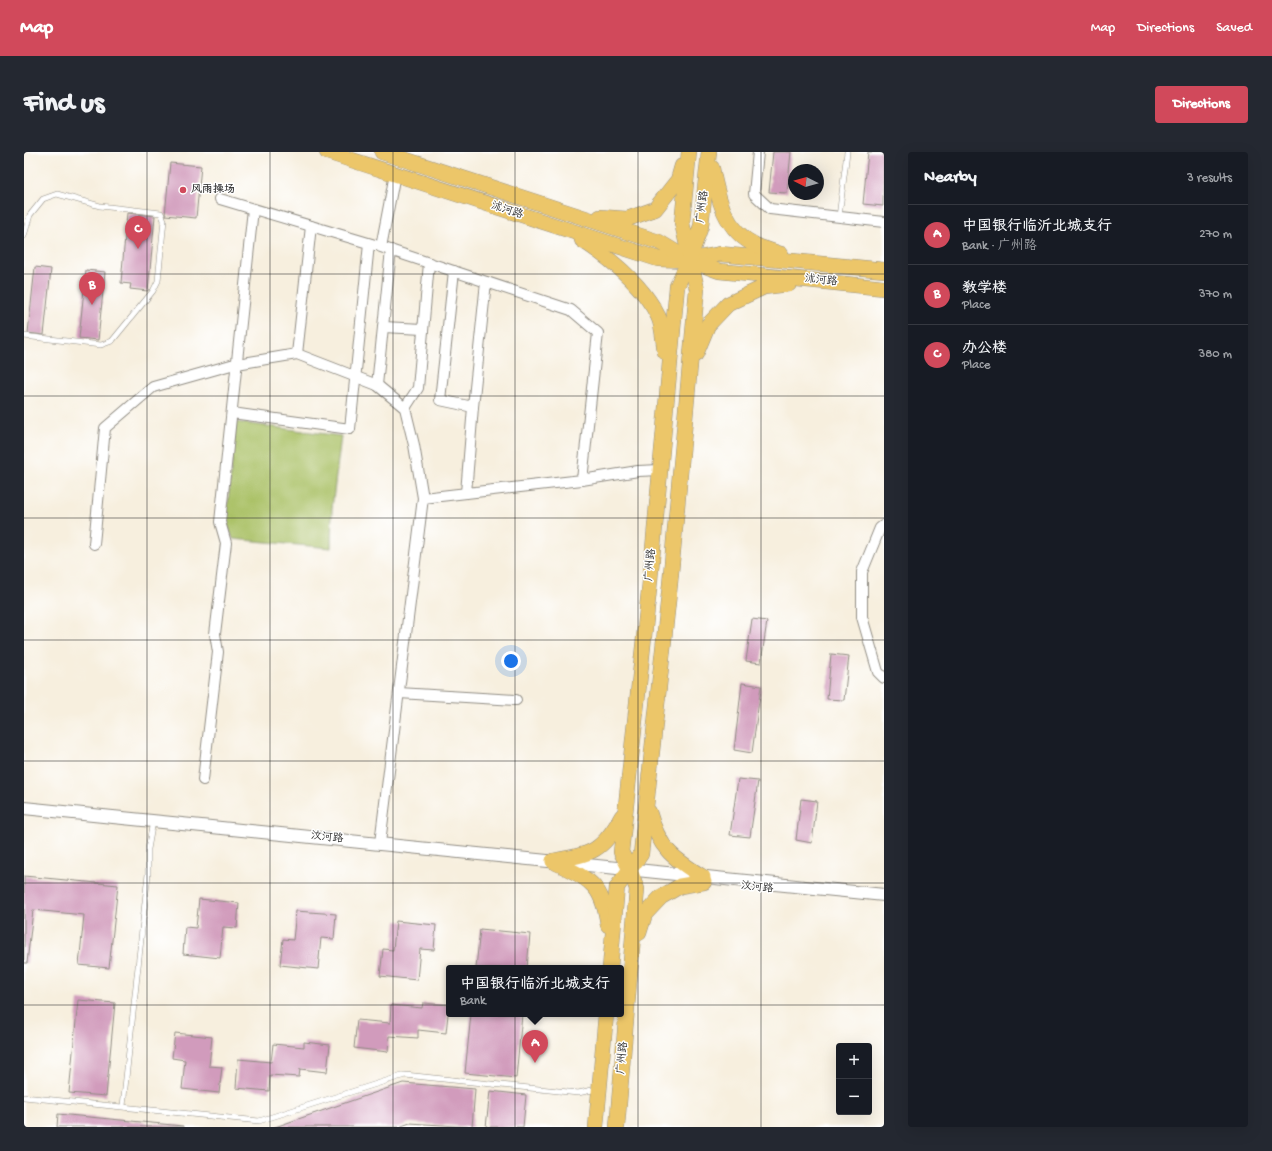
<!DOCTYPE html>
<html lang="en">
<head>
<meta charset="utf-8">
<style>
	:root { --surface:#171b24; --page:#242831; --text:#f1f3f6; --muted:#9ea1a6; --line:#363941; --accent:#d1495b }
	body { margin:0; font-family:"Gochi Hand","LXGW WenKai TC",sans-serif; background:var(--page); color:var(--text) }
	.controls { position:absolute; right:12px; bottom:12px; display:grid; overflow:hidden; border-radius:4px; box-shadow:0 4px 16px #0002 }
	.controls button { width:36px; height:36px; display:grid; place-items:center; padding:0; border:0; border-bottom:1px solid var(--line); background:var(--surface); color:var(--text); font:20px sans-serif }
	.compass { position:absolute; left:764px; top:12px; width:36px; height:36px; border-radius:50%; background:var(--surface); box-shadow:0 4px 16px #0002; rotate:276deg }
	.you { position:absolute; left:487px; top:509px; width:14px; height:14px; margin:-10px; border:3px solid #fff; border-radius:50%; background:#1a73e8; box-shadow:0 0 0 6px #1a73e833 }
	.badge { display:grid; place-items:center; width:26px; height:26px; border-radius:50%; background:var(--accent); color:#fff; font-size:13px; font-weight:700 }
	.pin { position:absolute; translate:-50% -33px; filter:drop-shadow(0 1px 2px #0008) }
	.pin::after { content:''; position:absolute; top:21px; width:14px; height:12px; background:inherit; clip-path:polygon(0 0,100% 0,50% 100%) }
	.popup { position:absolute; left:422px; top:813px; width:178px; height:52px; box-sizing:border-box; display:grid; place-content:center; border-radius:4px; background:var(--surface); filter:drop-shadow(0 1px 3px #0005); font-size:13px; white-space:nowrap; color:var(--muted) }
	.popup b { font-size:15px; color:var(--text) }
	.popup::after { content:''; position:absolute; left:50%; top:100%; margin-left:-8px; border:8px solid transparent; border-top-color:var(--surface) }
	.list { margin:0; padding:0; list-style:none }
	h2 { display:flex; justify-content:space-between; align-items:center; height:52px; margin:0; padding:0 16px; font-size:17px }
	h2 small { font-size:13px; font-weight:400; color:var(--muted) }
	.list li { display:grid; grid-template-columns:26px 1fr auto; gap:12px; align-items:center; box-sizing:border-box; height:60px; padding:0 16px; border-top:1px solid var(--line) }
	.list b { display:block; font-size:15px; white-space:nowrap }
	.list p { margin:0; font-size:13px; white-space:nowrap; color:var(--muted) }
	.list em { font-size:13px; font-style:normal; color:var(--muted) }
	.map { position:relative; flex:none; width:860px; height:975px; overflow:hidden; border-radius:4px }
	header { display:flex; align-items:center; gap:24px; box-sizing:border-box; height:56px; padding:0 20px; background:var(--accent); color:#fff }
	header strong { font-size:19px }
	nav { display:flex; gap:22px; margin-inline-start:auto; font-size:14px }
	.intro { display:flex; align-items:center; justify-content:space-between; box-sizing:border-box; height:96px; padding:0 24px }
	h1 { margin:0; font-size:28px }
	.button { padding:10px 18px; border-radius:4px; background:var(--accent); color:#fff; font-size:14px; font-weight:700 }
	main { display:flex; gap:24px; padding:0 24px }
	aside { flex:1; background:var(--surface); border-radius:4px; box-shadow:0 4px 16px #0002 }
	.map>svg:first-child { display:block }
	.green { fill:#aac166; stroke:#6a7648 }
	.building { fill:#d19bbc }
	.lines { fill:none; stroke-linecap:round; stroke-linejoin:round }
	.service-casing { stroke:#918d84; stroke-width:6 }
	.minor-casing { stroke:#918d84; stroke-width:12 }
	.tertiary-casing { stroke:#918d84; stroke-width:14 }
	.primary-casing { stroke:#918d84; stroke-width:16 }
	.service { stroke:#fff; stroke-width:5 }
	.minor { stroke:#fff; stroke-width:10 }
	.tertiary { stroke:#fff; stroke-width:12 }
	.primary { stroke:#ecc669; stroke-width:15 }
	.grid { fill:none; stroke:#2b2b2b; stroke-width:1; stroke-opacity:0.55 }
	.poi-dot { fill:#d1495b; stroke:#fff; stroke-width:1.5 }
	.labels { text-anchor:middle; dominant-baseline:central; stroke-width:3; stroke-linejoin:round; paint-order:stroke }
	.poi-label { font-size:11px; font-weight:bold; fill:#2b2b2b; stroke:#fff; text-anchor:start }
	.street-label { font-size:11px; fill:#2b2b2b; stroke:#fff }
</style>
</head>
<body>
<header>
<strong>Map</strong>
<nav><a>Map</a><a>Directions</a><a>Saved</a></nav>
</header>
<div class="intro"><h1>Find us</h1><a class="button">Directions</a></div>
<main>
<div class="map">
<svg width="860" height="975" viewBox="0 0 860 975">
	<rect width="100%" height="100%" fill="#fff"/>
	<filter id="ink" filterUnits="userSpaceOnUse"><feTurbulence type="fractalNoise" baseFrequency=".025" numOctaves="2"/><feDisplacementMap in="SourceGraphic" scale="8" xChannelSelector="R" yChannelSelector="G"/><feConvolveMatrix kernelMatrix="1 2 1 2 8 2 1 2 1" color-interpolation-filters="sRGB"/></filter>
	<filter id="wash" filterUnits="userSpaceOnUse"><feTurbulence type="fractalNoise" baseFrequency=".012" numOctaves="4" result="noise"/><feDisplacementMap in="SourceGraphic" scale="16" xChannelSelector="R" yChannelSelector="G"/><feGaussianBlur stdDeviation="0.9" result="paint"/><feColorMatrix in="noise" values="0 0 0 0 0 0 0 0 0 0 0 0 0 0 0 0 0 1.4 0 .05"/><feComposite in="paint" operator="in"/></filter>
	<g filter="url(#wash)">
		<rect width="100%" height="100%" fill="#f7efde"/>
		<path class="green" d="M212,270l105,14 -9,72 -1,40 -98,-9 -7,-18z"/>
		<g id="blocks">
			<g class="building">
				<path d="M749,0h18l-4,41 -18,-1z"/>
				<path d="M844,0h16l-1,54 -20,-2z"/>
				<path d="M146,11l31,3 -5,52 -31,-3z"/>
				<path d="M103,61l28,3 -7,75 -18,-2 1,-5 -10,-1z"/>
				<path d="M11,115l16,2 -7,66 -16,-2z"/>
				<path d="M62,118l19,2 -7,68 -19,-2z"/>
				<path d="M728,467l15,2 -6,42 -15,-2z"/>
				<path d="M807,502l18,2 -5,44 -17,-1z"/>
				<path d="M718,531l19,3 -9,67 -18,-3z"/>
				<path d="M714,627l20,2 -8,56 -20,-2z"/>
				<path d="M777,647l16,2 -5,42 -16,-3z"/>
				<path d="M0,724l94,9 -9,83 -30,-3 5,-50 -51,-5 -6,53h-3z"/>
				<path d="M175,747l40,4 -2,25 -14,-1 -3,31 -37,-4 2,-27 11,1z"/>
				<path d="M272,759l40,3 -2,25 -13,-1 -3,31 -38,-4 3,-26 10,1z"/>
				<path d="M372,769l40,4 -2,25 -14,-1 -3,31 -37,-4 3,-27 10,1z"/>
				<path d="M456,777l50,5 -3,34h-51z"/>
				<path d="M54,848l37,3 -9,93 -37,-3z"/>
				<path d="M399,851l26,2 -3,28 -28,-3v8l-29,-2 -1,16 -34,-4 3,-28 33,3 1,-18 31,3z"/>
				<path d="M447,862h51l-6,64 -51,-5z"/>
				<path d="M151,881l37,4 -3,29 13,1 -3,26 -37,-4 3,-29 -13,-2z"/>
				<path d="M280,890l26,3 -3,27 -27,-3 -1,8 -29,-2 -1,16 -33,-3 2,-29 33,3 2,-18 31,3z"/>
				<path d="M379,931l72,6 -3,38 -62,-4 -11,4h-124z"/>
				<path d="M466,939l36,4 -3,32h-37z"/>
				<path d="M34,962l125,12v1h-126z"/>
			</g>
		</g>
	</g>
	<g filter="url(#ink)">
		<use href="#blocks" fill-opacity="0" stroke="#918d84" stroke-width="1"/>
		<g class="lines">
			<g class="service-casing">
				<g id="service">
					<path d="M815,65l8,-65"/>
					<path d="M0,84l6,-21 13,-16 14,-5 43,12 61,7 3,7 -6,61 -5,10 -41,50 -11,4 -77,-9"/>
					<path d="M0,945l235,24 146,-46 173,18 19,-4"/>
					<path d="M99,954l25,-232v-25l5,-28"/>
				</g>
			</g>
			<g class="minor-casing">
				<g id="minor">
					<path d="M734,0l-4,42 16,15 114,13"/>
					<path d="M371,22l-14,73 190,63 27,23 -16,147"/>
					<path d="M196,47l155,46"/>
					<path d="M430,119l-14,129 33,7"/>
					<path d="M359,175l40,2"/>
					<path d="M273,202l14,-128"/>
					<path d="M353,233l14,-135"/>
					<path d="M381,256l13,-20 11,-125"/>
					<path d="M208,261l118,16 19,-185"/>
					<path d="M442,341l7,-86 13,-125"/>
					<path d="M860,373l-4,3 -18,44v45l16,55 6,6"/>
					<path d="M70,392l11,-116 48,-41 78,-22 66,-11 80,31 28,23 9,37 9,53 159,-18 56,-9 22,-1"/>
					<path d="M375,541l117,7"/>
					<path d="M179,628l15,-128 -3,-18 11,-91 -6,-21 33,-313"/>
					<path d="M356,691l43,-345"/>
				</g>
			</g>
			<g class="tertiary-casing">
				<path id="tertiary" d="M0,656l860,87"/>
			</g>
			<g class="primary-casing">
				<g id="primary">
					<path d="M303,0l331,107 31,1 31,-6 164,16"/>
					<path d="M358,0l277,90 30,18 30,11 165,17"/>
					<path d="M688,16c6,31 13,62 43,77 8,4 18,6 26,9"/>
					<path d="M576,65l27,2 28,-10 23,-29 4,-14"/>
					<path d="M558,88c29,19 60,44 76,76 5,9 5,25 7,36"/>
					<path d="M672,202l12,-29 20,-21 36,-17 25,-3"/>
					<path d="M625,660c10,36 23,46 54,65"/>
					<path d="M529,709c36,19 49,21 55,64"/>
					<path d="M529,709c39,-7 49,-9 69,-45"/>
					<path d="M615,781l6,-19 16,-17 19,-11 24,-4"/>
					<path d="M586,816l7,-81 24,-33 29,-270 27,-295 -15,-66 7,-71"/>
					<path d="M572,975l10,-113"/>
					<path d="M593,975l20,-238 -7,-19 -9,-18 29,-271 27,-295 12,-26 12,-34 8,-74"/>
				</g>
			</g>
			<use href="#service" class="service"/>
			<use href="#minor" class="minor"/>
			<use href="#tertiary" class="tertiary"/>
			<use href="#primary" class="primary"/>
		</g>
	</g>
	<path class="grid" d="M123,0v975M246,0v975M369,0v975M491,0v975M614,0v975M737,0v975M0,122h860M0,244h860M0,366h860M0,488h860M0,609h860M0,731h860M0,853h860"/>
	<circle class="poi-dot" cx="159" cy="38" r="4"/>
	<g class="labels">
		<g class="poi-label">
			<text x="167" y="38">风雨操场</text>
		</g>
		<g class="street-label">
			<text transform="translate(679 55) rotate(-83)">广州路</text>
			<text transform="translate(483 59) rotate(18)">沭河路</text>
			<text transform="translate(797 129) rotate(6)">沭河路</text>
			<text transform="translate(627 413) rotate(-85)">广州路</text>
			<text transform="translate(303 686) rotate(6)">汶河路</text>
			<text transform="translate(733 736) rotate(6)">汶河路</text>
			<text transform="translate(599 906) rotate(-85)">广州路</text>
		</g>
	</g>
</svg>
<div class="controls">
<button>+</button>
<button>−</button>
</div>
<svg class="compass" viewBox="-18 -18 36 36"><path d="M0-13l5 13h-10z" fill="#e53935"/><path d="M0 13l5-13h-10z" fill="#9ea1a6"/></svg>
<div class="you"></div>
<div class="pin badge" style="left:511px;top:911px">A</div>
<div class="popup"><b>中国银行临沂北城支行</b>Bank</div>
<div class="pin badge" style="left:68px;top:153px">B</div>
<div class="pin badge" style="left:114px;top:97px">C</div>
</div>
<aside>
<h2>Nearby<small>3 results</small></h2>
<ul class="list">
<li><span class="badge">A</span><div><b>中国银行临沂北城支行</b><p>Bank · 广州路</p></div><em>270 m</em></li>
<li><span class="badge">B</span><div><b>教学楼</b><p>Place</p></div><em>370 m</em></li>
<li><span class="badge">C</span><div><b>办公楼</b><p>Place</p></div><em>380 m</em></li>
</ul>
</aside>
</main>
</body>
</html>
